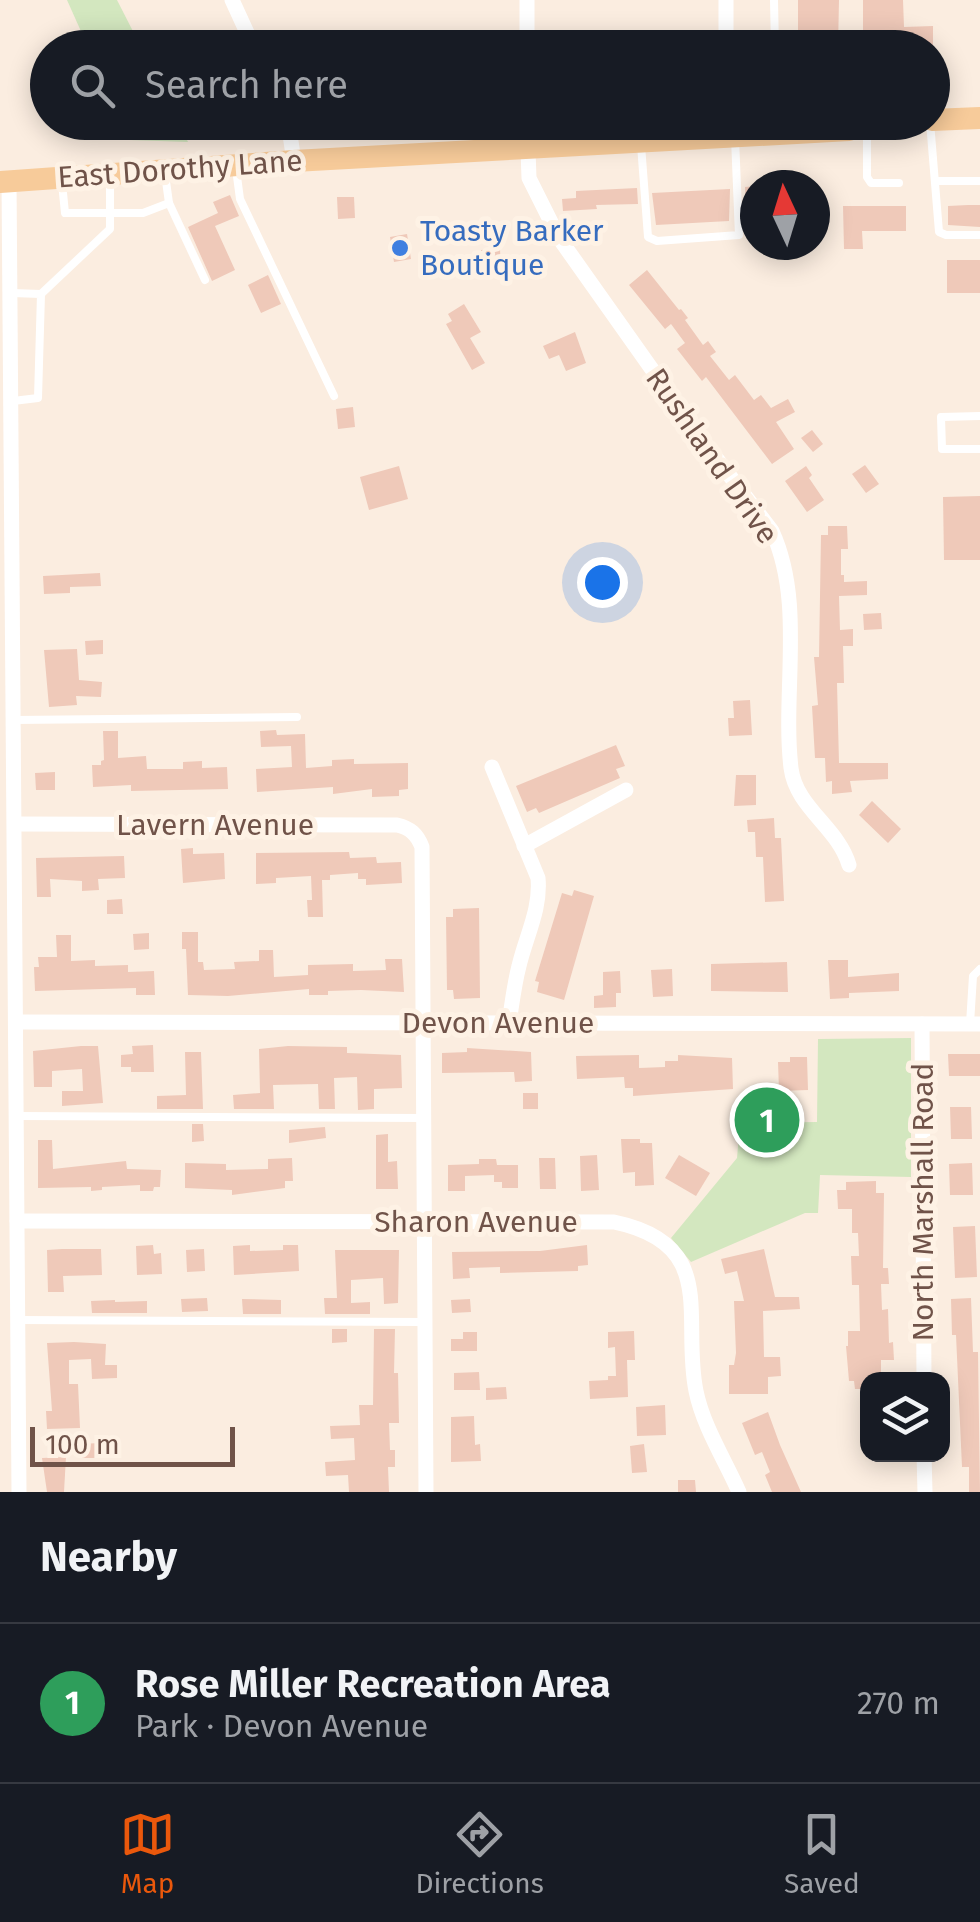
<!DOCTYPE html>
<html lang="en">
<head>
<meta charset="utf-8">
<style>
	:root { --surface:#171b24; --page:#242831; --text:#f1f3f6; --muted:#9ea1a6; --line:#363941; --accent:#ea580c }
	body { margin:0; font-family:"Fira Sans",sans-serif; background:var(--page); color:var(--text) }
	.controls { position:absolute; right:30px; bottom:30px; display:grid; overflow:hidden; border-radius:20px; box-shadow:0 5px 25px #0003 }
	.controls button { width:90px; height:90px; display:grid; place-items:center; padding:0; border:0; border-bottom:2px solid var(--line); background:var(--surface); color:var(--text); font:50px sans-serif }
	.compass { position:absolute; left:740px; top:170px; width:90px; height:90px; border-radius:50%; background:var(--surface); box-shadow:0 5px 25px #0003; rotate:356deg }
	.scale { position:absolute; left:30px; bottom:25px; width:205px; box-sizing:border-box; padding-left:10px; border:5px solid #705349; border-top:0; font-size:28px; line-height:35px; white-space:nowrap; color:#705349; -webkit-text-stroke:8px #fef2e5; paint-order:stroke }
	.you { position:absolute; left:602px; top:582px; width:35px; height:35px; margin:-25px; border:8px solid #fff; border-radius:50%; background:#1a73e8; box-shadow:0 0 0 15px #1a73e833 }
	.badge { display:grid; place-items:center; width:65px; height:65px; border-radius:50%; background:var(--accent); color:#fff; font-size:32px; font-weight:700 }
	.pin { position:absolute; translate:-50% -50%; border:5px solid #fff; box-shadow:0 2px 10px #0006 }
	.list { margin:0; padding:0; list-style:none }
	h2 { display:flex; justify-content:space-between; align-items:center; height:130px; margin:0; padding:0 40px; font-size:42px }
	h2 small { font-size:32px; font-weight:400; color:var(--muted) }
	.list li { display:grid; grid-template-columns:65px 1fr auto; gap:30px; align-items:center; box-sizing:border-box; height:160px; padding:0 40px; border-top:2px solid var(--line) }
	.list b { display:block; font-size:38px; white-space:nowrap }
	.list p { margin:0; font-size:32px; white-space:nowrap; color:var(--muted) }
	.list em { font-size:32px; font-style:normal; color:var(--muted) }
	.icon { flex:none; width:55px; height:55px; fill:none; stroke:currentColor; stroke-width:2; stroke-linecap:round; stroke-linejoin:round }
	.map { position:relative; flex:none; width:980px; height:1492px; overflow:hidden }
	.search { position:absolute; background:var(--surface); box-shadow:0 5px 25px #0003; left:30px; right:30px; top:30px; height:110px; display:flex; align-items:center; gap:25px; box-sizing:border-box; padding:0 35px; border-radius:55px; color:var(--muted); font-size:38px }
	.sheet { height:290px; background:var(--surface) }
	nav { display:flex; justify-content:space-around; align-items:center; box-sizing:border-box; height:140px; border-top:2px solid var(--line); background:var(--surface); font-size:28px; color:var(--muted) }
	nav a { display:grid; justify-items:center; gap:5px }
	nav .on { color:var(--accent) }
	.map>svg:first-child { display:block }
	.green { fill:#d3e7bf }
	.building { fill:#efc9b9 }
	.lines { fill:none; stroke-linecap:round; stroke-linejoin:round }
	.lane { stroke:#fff; stroke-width:8 }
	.street { stroke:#fff; stroke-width:15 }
	.primary { stroke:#f7cb9a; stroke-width:22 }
	.shop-dot { fill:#3f7fe0; stroke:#fef2e5; stroke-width:4 }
	.labels { text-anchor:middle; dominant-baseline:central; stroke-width:10; stroke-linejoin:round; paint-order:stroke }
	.street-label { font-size:30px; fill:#705349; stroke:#fef2e5 }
	.shop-label { font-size:30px; fill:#366cbe; stroke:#fef2e5; text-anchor:start }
</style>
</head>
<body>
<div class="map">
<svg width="980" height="1492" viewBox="0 0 980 1492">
	<rect width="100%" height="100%" fill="#fbede0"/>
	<g class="green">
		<path d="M67,0h50l24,47h-53z"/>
		<path d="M122,123h57l9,19 -59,-2z"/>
		<path d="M911,1038v139l-91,-2 -2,38h-13l-114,49 -20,-24 66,-80 3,-35 77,-1 1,-83z"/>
	</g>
	<g class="building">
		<path d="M798,0h41l-1,48h-40z"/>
		<path d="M863,0h40l1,27 29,-1v22h-70z"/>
		<path d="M220,122h34l-28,13z"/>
		<path d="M755,186v32h-9l-1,-31z"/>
		<path d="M637,188l1,16 -42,1 1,4 -34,2 -1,-12 14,-1v-7z"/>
		<path d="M730,189l-1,32 -73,4 -4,-32z"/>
		<path d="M230,195l9,21 -24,10 20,44 -23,11 -24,-54 30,-14 -5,-11z"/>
		<path d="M337,197h17l1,21 -17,1z"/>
		<path d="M968,205h12v22l-32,-2v-19z"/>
		<path d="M843,206h63v25h-44l1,18h-19z"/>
		<path d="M407,234l4,25 -17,3 -4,-25z"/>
		<path d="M500,249l1,21 -34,-2 -1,-12h15v-6z"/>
		<rect x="947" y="260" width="33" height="33"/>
		<path d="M647,270l32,40 2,-1 7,9 -3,2 18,25 5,-4 8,11 -6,4 19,24 6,-5 19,25 7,-5 10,13 17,-9 7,13 -19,10 18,27 -22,15 -66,-87 -4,4 -25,-32 8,-6 -14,-19 -6,5 -36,-44z"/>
		<path d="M268,275l13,29 -20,9 -13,-28z"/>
		<path d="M464,304l17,28 -11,6 15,25 -13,7 -26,-46 6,-3 -4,-7z"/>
		<path d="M575,332l11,31 -20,8 -7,-16 -10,4 -6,-13z"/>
		<path d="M353,407l2,20 -17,2 -2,-20z"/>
		<path d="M812,430l11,14 -10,8 -12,-14z"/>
		<path d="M865,465l14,19 -13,9 -14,-19z"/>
		<path d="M399,466l9,33 -39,11 -9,-33z"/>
		<path d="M806,466l6,9 -3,3 15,22 -17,12 -22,-31z"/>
		<path d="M980,496v64h-36l-1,-63z"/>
		<path d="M828,526h19l1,23h-7v26h3v7l23,-1v14l-28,1 1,34 13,-1v17h-10l1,37h-7l2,80h49v16l-38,2 2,11 -20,2v-13l-6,1 -1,-24h-10l-3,-52 6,-1 -4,-48h5l2,-122h7z"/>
		<path d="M100,573l1,13 -31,1v6l-26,1 -1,-18z"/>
		<path d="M881,613l1,16 -18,1 -1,-16z"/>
		<path d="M103,640v14l-17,1 -1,-14z"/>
		<path d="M77,649l2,31 23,2 -1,15 -25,-1 1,9 -28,2 -5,-57z"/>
		<path d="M750,700l2,35 -23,1 -1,-18h6l-1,-17z"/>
		<path d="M276,730l1,5 28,-1 1,34 26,-2v-6l22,-1v5l54,-1v26l-9,1v6l-27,1v-8l-39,5v-7l-76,5 -1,-23 36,-2 -1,-21 -30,1 -1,-16z"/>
		<path d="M103,731h15v27l28,-2 1,13h36v-7l19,-1v7l25,-1 1,22 -97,2v-6l-38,2 -1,-22h9v-4l3,-1z"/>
		<path d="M616,745l9,21 -9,3 4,9 -81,35 -3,-5 -9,4 -11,-26z"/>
		<path d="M55,772v18h-19l-1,-17z"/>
		<path d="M736,775h20v30l-22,1z"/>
		<path d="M872,801l29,28 -13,14 -29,-28z"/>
		<path d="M774,818l1,20h6l3,63 -19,1 -2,-45h-7l-1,-25h-7l-1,-12z"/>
		<path d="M193,848v6l31,-1 1,26 -42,4 -2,-34z"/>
		<path d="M349,852l1,6 26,-1 1,6 24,-1 1,21 -36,2v-6h-8v-6l-28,2v5h-8l1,37h-15l-1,-17h5l-1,-24 -35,2v5l-20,1v-31z"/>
		<path d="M124,856l1,22 -27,1 1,11 -17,1v-10l-32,-2 1,18h-14l-1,-39z"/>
		<path d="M574,890l20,6 -30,104 -27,-8 2,-10 -4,-1 27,-88 10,3z"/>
		<path d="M122,899l1,15h-16v-14z"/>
		<path d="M479,908l1,90 -26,1 -1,-9h-6l-1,-73h7v-8z"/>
		<path d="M182,932h16v30h5l1,8 31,-1 -1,-7 25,-1v-11h14l1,27 34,-2v-10l45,-1v7l33,-1 -1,-11h17l2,33 -43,-2 -33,1v4h-19v-6l-81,7 -40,-1 -2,-46h-4z"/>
		<path d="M149,933v16l-15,1 -1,-16z"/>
		<path d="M56,935h15v26l24,-1v6l33,-1v7l26,-1 1,24h-19v-7l-101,3 -1,-24h5l-1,-10h19z"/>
		<path d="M828,960h20v17l51,-4v18l-50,2v5l-19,1z"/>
		<path d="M787,962l1,30 -77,-1v-27z"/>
		<path d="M672,969l1,27 -20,1 -2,-27z"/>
		<path d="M620,971l1,22h-5v14l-22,1v-12l9,-1v-23z"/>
		<path d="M153,1045l1,27h-23v-5h-10v-12l12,-1 -1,-8z"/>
		<path d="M81,1046h17l5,57 -41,3v-15h21l-1,-22 -30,2v16h-18l-1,-36z"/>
		<path d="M288,1046l59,1v6l54,2 1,33 -28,1v20l-16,1 -1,-33 -23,1 1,31h-16l-1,-25 -45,1 1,24h-40l-1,-14 27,-2 -1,-44z"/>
		<path d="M467,1048l64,4 1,29 -17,1 -1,-10 -72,1v-20l25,-1z"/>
		<path d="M185,1052h16l2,57h-46v-13l29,-1z"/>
		<path d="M948,1054h32v22h-31z"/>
		<path d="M639,1055v13l26,-1v-6h13v-6l54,3 1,31 -100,7v-8h-8l-1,-11 -47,2 -1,-23z"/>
		<path d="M790,1057h17l1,33 -29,1 -1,-29h12z"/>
		<rect x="523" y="1093" width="15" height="16"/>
		<path d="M950,1107h21l1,32h-21z"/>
		<path d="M192,1124h11l1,17 -12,1z"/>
		<path d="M325,1127l1,11 -37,5v-13z"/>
		<path d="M388,1134v28l9,-1 1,28h-22v-54z"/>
		<path d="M621,1139h19v4h12l2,42 -19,1v-14l-12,1z"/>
		<path d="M38,1140h14l1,29 73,-8 1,8 34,1 -1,17h-6l-1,4h-13v-6l-38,2v3l-11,1v-4l-53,1z"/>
		<path d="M597,1155l2,35 -18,1 -1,-35z"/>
		<path d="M679,1155l31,18 -14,23 -31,-18z"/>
		<path d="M292,1158l1,23h-8v7l-53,7v-5l-47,-2v-25l41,1v6l42,-1v-10z"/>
		<path d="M539,1158h16l1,31h-16z"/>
		<path d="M479,1159h17l1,6h21v23h-16v-6h-8v-7l-29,1v15h-17v-26l31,-1z"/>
		<path d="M972,1163l1,32h-23l-1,-31z"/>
		<path d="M876,1181v12h8l-1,75h5l1,16h-8l1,26 6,-1 1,34 4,-1 1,18h-13v20h-13v9h-13l-1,-8h-5l-3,-35h2v-15h12l-1,-46h-7l-1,-29h8l-1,-23h-6v-24h-14l-1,-19h9v-8z"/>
		<path d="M975,1226l2,51 -22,1 -2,-51z"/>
		<path d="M153,1245l1,9 7,-1 1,21 -25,1 -1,-29z"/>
		<path d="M250,1245v6l33,-1v-5h15l1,26 -65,4 -1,-29z"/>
		<path d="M587,1245l1,20 -10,1v5l-78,2v-6l-31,1 1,10 -17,1 -1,-27 88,-1z"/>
		<path d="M62,1249h39l1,26 -39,1 1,16h-16l-1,-42z"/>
		<path d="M204,1249l1,22 -18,1 -1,-22z"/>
		<path d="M764,1249l11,48h24l1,12 -37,2 1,46h16l1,19 -13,1v17h-39v-29h5l2,-12 -2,-52h10l-7,-30 -12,3 -4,-15z"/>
		<path d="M335,1250h64l-1,53 -14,1 -1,-26 -32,2v23l19,-1v12h-45l-1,-16h13z"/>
		<path d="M207,1298l1,13 -26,1 -1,-13z"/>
		<path d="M971,1298l2,54h5l2,140h-11v-25h-7l-6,-132h-4l-1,-36z"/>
		<path d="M242,1299l39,1v14h-38z"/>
		<path d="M470,1299l1,13 -19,1 -1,-13z"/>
		<path d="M115,1300v2l32,-1v12h-55l-1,-12z"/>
		<path d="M332,1329h15v13l-15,1z"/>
		<path d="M374,1329h21l-1,44h4l1,50h-10l1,27h5v17h-7l1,25h-40l-1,-17 -22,1 -1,-14 30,-2 -1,-22 -23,1 -1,-13 30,-1 -1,-20h14z"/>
		<path d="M634,1331l1,29h-8l1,37 -38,2 -1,-18 19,-1v-4h8l-1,-29 -7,1v-16z"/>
		<path d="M463,1332h14v19h-26v-12h12z"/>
		<path d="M74,1342l32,2 -1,21h12v13l-25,1 -1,-20 -22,1v24h9l2,44 -33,1 -1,-18h6l-5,-68z"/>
		<path d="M479,1372l1,18h-26v-17z"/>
		<path d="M506,1387l1,12 -21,1v-12z"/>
		<path d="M665,1405l1,30 -29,1 -1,-29z"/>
		<path d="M768,1412l12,33 21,47h-29l-7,-17 5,-3 -8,-20 -7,3 -13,-32z"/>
		<path d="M474,1416l1,29 5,-1 1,17 -30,1v-45z"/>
		<path d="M99,1443v15h-17l-1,-14z"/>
		<path d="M644,1444l3,28 -15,1 -2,-27z"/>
		<path d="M66,1457l-2,35h-17l-5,-34z"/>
		<path d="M678,1480h17l1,12h-18z"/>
	</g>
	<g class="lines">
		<g class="lane">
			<path d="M774,0l1,48"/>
			<path d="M930,122l9,110 7,3h34"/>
			<path d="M867,129v48l4,6h28"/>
			<path d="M641,145l7,92 9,4 82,-6 -4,-97"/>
			<path d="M236,169l4,30 94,197"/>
			<path d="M165,174l4,29 36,77"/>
			<path d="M937,181h43"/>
			<path d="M62,183l3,30h78l26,-10"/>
			<path d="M12,293l29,1 -3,104 -25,3"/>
			<path d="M41,294l69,-65v-51"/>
			<path d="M980,416l-39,1 1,32h38"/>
			<path d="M14,720l283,-3"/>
			<path d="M970,1024l3,-48 7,-7"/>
			<path d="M18,1116l406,2"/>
			<path d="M18,1320l405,2"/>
		</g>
		<g class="street">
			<path d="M232,0l22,48"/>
			<path d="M726,0v48"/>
			<path d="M527,48v-48"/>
			<path d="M288,122l6,39"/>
			<path d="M527,122l2,56 30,60 138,195 75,98c33,72 10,160 19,237 5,40 47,59 58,97"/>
			<path d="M9,181l10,1311"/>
			<path d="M492,767l46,111c3,31 -12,58 -19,88 -5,19 -7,38 -10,57"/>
			<path d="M15,824l382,1c13,3 20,9 25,22l4,645"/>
			<path d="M524,846l102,-56"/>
			<path d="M16,1022l964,2"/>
			<path d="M922,1024l2,356"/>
			<path d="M17,1221l597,1c106,22 67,96 82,169 7,35 29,69 43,101"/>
			<path d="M924,1454l1,38"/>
		</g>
		<g class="primary">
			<path d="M932,120l48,-2"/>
			<path d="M0,182l294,-21 555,-31 18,-5 32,-3"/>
		</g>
	</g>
	<circle class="shop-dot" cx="400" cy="248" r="10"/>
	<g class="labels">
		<g class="street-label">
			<text transform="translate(180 169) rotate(-4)">East Dorothy Lane</text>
			<text transform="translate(712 456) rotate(55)">Rushland Drive</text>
			<text x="215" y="825">Lavern Avenue</text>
			<text x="498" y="1023">Devon Avenue</text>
			<text transform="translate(923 1202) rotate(-90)">North Marshall Road</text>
			<text x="476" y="1222">Sharon Avenue</text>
		</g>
		<g class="shop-label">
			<text x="420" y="231">Toasty Barker<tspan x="420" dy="34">Boutique</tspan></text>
		</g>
	</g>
</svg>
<div class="controls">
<button><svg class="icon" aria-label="layers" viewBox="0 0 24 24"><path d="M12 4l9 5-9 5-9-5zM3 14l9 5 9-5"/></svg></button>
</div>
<svg class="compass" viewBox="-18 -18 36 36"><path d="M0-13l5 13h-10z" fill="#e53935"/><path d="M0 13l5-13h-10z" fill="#9ea1a6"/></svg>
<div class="scale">100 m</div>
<div class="you"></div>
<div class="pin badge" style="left:767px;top:1120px;background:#2e9e5b">1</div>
<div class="search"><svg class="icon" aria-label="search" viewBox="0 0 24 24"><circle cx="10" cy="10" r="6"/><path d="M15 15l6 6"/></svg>Search here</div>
</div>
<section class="sheet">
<h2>Nearby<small></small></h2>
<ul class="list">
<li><span class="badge" style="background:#2e9e5b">1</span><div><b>Rose Miller Recreation Area</b><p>Park · Devon Avenue</p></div><em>270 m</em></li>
</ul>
</section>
<nav>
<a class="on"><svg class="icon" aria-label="map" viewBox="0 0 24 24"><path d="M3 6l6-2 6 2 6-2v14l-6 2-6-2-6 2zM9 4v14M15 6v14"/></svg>Map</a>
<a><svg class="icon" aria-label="directions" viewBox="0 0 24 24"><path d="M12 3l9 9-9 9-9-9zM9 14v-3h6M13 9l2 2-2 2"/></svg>Directions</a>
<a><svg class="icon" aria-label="saved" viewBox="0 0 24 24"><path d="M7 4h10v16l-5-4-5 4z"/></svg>Saved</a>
</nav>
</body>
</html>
